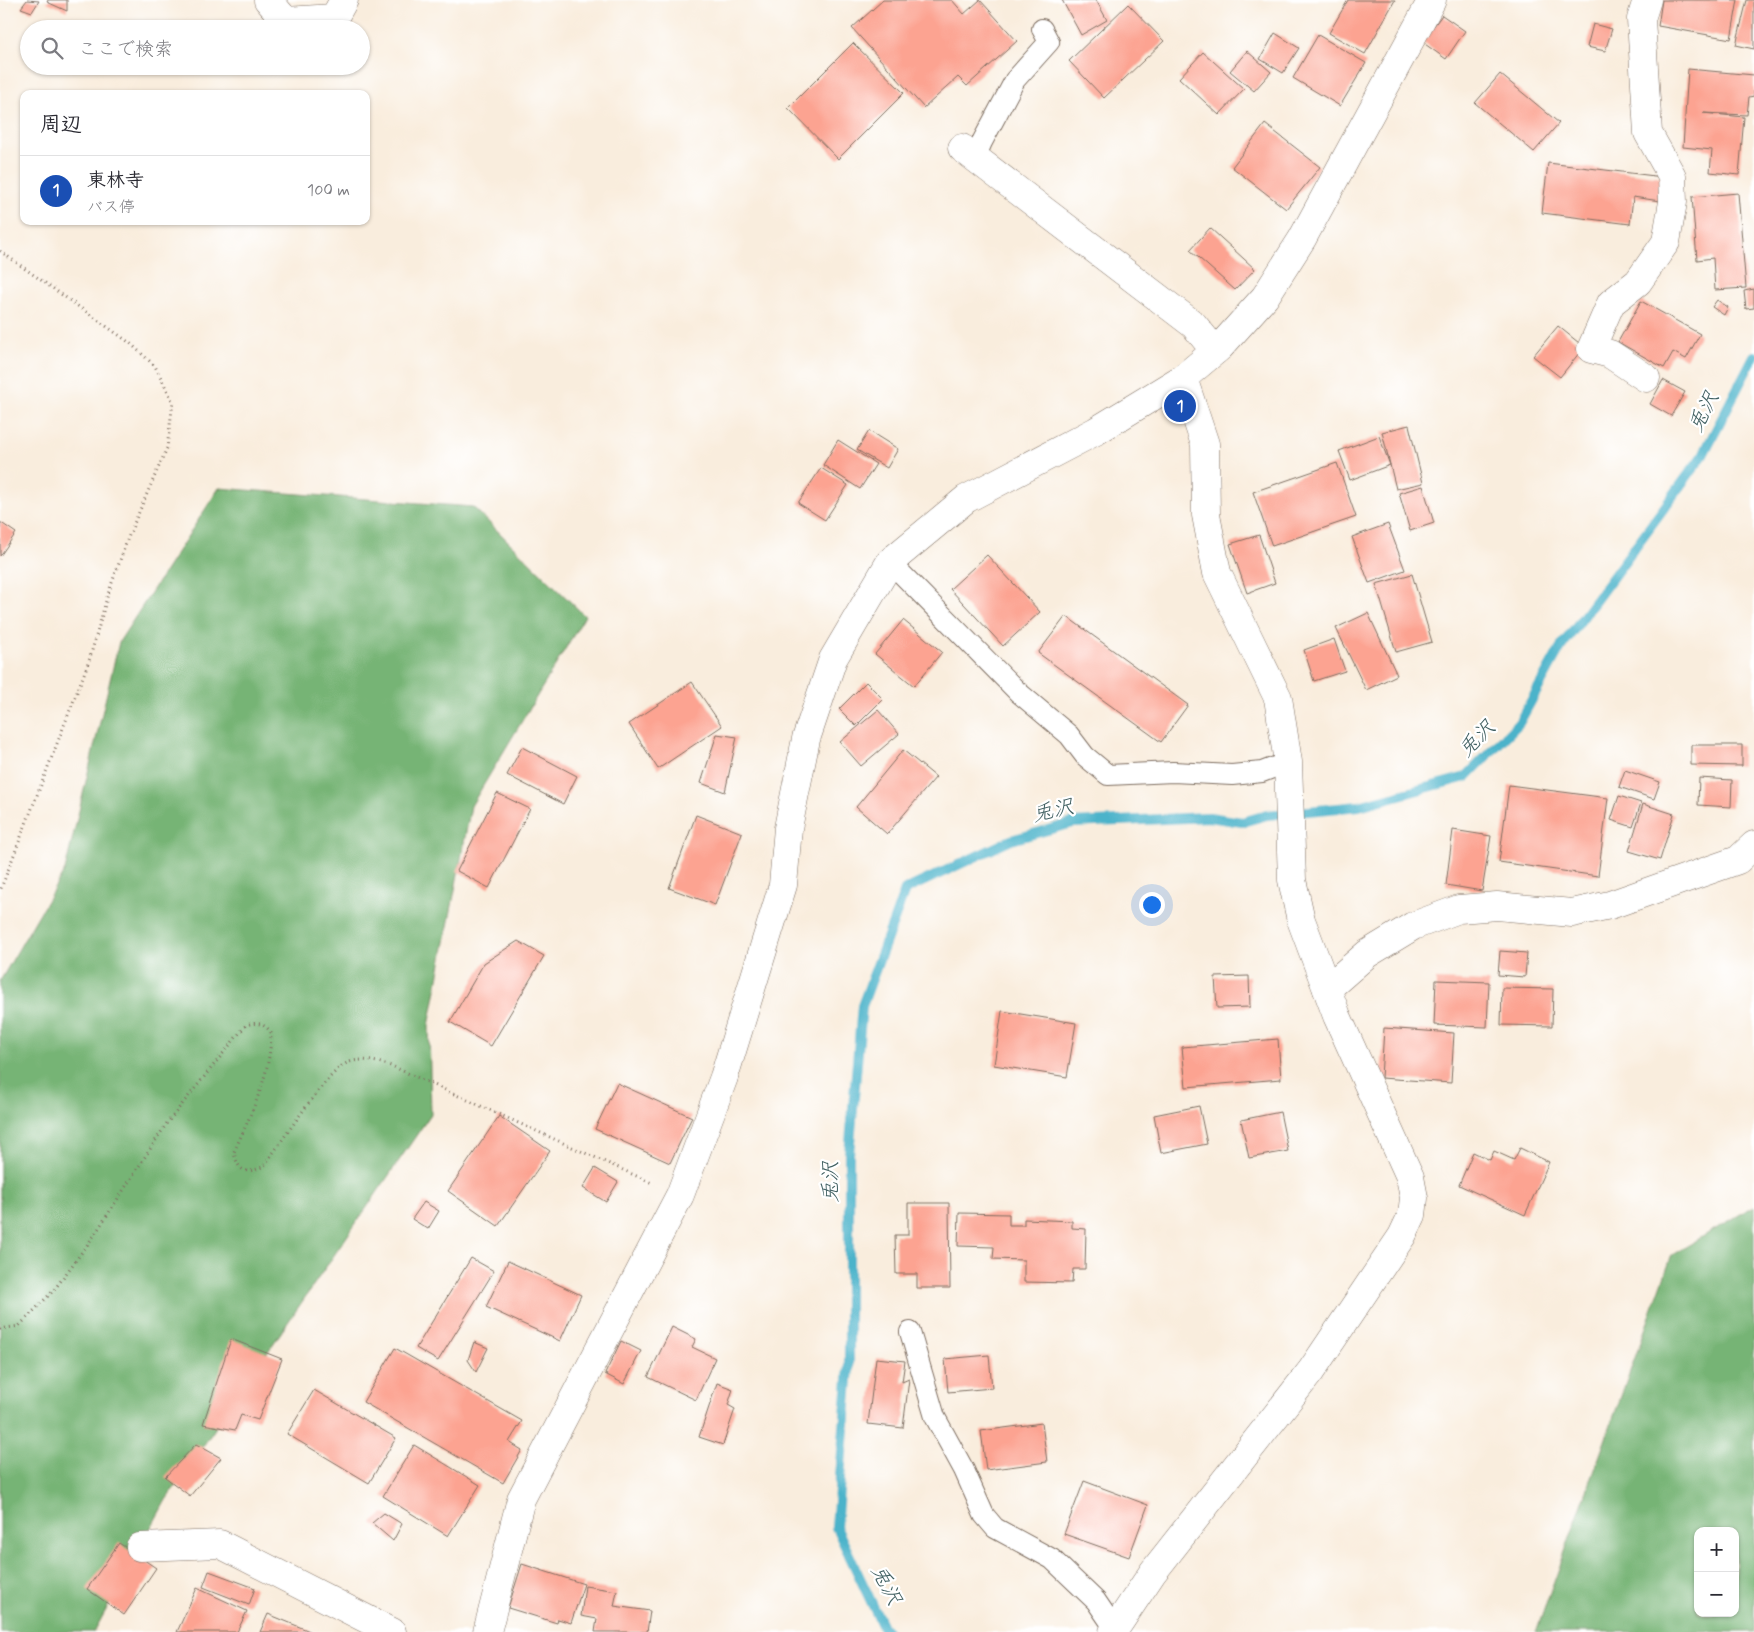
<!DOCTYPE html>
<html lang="ja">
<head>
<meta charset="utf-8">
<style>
	:root { --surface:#fff; --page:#f7f7f7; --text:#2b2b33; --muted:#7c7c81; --line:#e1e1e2; --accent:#0b8043 }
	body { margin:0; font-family:Mynerve,"Klee One",sans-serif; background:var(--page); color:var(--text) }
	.controls { position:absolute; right:15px; bottom:15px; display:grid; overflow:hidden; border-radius:10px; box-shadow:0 1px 4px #0004 }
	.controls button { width:45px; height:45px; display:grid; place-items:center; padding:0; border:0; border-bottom:1px solid var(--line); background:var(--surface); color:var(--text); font:25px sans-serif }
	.you { position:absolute; left:1151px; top:904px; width:18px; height:18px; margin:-12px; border:4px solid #fff; border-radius:50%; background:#1a73e8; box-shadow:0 0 0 8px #1a73e833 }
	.badge { display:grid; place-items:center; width:32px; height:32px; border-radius:50%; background:var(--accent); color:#fff; font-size:16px; font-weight:700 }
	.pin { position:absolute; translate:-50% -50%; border:2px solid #fff; box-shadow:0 1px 5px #0006 }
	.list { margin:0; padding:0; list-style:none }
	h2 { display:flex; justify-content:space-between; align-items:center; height:65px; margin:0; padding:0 20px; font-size:21px }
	h2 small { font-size:16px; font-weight:400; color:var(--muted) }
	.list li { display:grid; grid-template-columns:32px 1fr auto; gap:15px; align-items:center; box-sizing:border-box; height:70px; padding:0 20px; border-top:1px solid var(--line) }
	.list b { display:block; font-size:19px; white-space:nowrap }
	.list p { margin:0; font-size:16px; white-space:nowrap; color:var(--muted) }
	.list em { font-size:16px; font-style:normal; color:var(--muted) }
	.icon { flex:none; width:28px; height:28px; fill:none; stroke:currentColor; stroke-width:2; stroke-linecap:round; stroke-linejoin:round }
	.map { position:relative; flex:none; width:1754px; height:1632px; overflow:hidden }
	.search { position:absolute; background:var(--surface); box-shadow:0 1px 4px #0004; left:20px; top:20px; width:350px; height:55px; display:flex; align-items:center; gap:12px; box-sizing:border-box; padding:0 18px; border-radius:28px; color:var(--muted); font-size:19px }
	.panel { position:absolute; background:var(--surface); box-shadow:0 1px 4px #0004; left:20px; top:90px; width:350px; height:135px; border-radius:10px }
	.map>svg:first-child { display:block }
	.forest { fill:#76b474; stroke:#586f49; fill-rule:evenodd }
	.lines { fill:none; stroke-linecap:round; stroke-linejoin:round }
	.stream { stroke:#4cb3ca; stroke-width:10 }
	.building { fill:#fca391 }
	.lane-casing { stroke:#7e6e61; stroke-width:22 }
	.street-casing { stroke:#7e6e61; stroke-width:29 }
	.path { stroke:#7e6e61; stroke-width:3; stroke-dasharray:1 4; stroke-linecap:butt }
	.lane { stroke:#fff; stroke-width:20 }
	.street { stroke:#fff; stroke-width:28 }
	.labels { text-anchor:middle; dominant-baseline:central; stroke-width:4.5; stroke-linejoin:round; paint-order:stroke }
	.water-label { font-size:21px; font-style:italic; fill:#426163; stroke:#fff }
</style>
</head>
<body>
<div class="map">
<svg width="1754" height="1632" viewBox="0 0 1754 1632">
	<rect width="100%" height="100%" fill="#fff"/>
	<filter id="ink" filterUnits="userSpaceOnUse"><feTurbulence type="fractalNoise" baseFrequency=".02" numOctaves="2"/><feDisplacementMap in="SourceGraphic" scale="10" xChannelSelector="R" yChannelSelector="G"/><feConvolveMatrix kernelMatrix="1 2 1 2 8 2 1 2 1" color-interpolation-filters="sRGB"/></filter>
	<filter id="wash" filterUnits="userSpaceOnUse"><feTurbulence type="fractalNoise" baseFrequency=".0096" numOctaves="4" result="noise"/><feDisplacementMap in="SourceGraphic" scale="20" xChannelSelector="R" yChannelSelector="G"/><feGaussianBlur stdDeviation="1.12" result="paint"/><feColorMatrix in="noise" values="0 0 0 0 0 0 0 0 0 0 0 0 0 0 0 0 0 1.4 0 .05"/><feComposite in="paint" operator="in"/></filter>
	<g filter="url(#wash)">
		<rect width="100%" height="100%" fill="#f9eddd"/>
		<g class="forest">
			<path d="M219,488l254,19 112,109 -114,190 -42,220 2,88 -265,386 -72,132h-94v-651l65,-111 54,-228z"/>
			<path d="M1754,1206v426h-218l136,-377zM1698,1531h37v82h-37z"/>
		</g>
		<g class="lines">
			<path class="stream" d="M888,1632l-5,-5 -47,-100 13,-160v-213l13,-148 43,-116 106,-50 62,-17 136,-6 33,5 25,-7 92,-9 107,-29 53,-54 42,-76 142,-192 51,-99"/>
		</g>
		<g id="blocks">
			<g class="building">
				<path d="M27,0l12,1 -7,11 -11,-4z"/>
				<path d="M48,0h19v11l-20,-9z"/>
				<path d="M883,0h69l12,14 16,-14 37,41 -50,45 -9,-9 -34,31 -72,-80z"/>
				<path d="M1062,0h34l11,20 -26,15z"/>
				<path d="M1348,0h47l-30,54 -36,-21z"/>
				<path d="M1662,0h76l-7,39 -73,-13z"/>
				<path d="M1747,0h7v49l-18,-4z"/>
				<path d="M1128,4l36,37 -60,57 -35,-37z"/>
				<path d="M1442,15l23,16 -19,28 -24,-17z"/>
				<path d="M1593,24l19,5 -7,22 -18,-4z"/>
				<path d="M1275,33l24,15 -16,25 -23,-14z"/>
				<path d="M1318,35l48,28 -26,43 -47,-28z"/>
				<path d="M853,43l51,50 -66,66 -50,-51z"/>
				<path d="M1247,51l24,21 -17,19 -24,-20z"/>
				<path d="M1203,52l41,37 -25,26 -40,-37z"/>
				<path d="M1688,69l66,6v21l-5,1 -2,18 -44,-2 41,4 -5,58 -29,-3 2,-22 -29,-3z"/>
				<path d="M1500,74l59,49 -25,29 -59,-49z"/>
				<path d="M1265,124l55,43 -34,42 -54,-42z"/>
				<path d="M1548,163l115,14 -3,24 -27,-4 -3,27 -88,-11z"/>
				<path d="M1738,193l8,95 -31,2 -2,-32 -16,2 -5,-63z"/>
				<path d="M1210,228l45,41 -20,21 -45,-40z"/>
				<path d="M1754,289v19l-8,1 -2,-18z"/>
				<path d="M1717,300l11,7 -4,8 -12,-8z"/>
				<path d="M1641,301l59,33 -14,25 -13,-7 -9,16 -46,-26z"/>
				<path d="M1558,326l26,21 -24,30 -27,-21z"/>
				<path d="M1663,380l22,12 -14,24 -21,-12z"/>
				<path d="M1409,425l14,58 -27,6 -14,-57z"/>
				<path d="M869,431l29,18 -11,19 -30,-18z"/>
				<path d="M1379,436l11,29 -40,15 -11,-29z"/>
				<path d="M838,440l38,24 -16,25 -37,-24z"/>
				<path d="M1337,463l19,54 -84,29 -19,-54z"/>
				<path d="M821,468l27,17 -23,35 -27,-17z"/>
				<path d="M1423,486l11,37 -24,8 -11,-38z"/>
				<path d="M0,522l16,11 -16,23z"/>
				<path d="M1388,524l17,46 -36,13 -17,-46z"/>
				<path d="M1259,535l16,48 -28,10 -17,-49z"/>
				<path d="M987,555l53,57 -37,34 -53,-57z"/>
				<path d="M1412,574l20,68 -36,10 -20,-68z"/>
				<path d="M1368,613l29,62 -31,15 -30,-62z"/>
				<path d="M1066,616l122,89 -27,37 -123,-89z"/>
				<path d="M903,620l39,32 -28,34 -39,-32z"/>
				<path d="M1334,639l11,32 -31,10 -10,-31z"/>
				<path d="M692,682l30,44 -64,43 -29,-45z"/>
				<path d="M866,682l17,17 -27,27 -17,-17z"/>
				<path d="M878,710l21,24 -38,32 -21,-24z"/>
				<path d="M717,734l20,3 -12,55 -24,-9z"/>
				<path d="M1691,745h51v21l-51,-1z"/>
				<path d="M522,747l55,29 -14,28 -56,-29z"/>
				<path d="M903,750l33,27 -49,57 -31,-27z"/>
				<path d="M1625,770l35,12 -6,17 -35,-12z"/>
				<path d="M1699,778l33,2 -1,27 -33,-2z"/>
				<path d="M1509,785l99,13 -10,78 -99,-14z"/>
				<path d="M497,793l33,16 -41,79 -32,-17z"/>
				<path d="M1619,796l22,7 -8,24 -22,-7z"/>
				<path d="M1643,804l31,10 -14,46 -31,-9z"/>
				<path d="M696,815l46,18 -27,72 -46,-17z"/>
				<path d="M1453,830l38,6 -9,55 -36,-6z"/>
				<path d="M518,941l26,15 -53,90 -41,-24 34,-59z"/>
				<path d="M1500,951l27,2 -2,24 -27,-2z"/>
				<path d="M1249,976l1,31 -33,1 -2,-31z"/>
				<path d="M1436,980l53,2 -2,45 -53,-2z"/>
				<path d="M1502,988l51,1 -1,37 -51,-1z"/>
				<path d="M1002,1011l74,12 -9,54 -73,-12z"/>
				<path d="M1384,1028l70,5 -3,50 -70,-5z"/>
				<path d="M1278,1039l3,40 -95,8 -4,-40z"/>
				<path d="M617,1083l75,34 -22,46 -75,-34z"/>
				<path d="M1199,1106l8,38 -46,9 -7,-38z"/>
				<path d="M1280,1112l8,39 -39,7 -8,-38z"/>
				<path d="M499,1116l51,35 -52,75 -50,-35z"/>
				<path d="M1520,1148l29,14 -24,53 -66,-30 14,-33 17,8 4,-9 20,9z"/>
				<path d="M595,1168l23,14 -12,20 -23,-14z"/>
				<path d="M424,1202l15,9 -11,18 -16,-10z"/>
				<path d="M908,1203h41l1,85h-33v-14h-21l-1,-39h13z"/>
				<path d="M959,1213l50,1v11h15v-6l48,2v7l14,1 -1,40h-12l-1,14 -48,-1v-22l-31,-1 1,-12 -36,-1z"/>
				<path d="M471,1258l23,13 -56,90 -22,-13z"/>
				<path d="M508,1261l73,34 -21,46 -74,-34z"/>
				<path d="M672,1327l24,12 -4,8 23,11 -19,42 -48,-23z"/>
				<path d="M231,1339l51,20 -24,61 -17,-5 -6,15 -32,-6z"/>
				<path d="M621,1341l20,10 -17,33 -19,-10z"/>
				<path d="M474,1342l14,6 -12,24 -8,-12z"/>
				<path d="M395,1348l127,73 -13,21 13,8 -19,33 -140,-81z"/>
				<path d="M989,1355l3,33 -44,4 -3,-33z"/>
				<path d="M876,1358l29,3 -3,21 7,-3 -6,49 -35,-4z"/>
				<path d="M717,1383l16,6 -5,16 7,4 -12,36 -24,-8z"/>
				<path d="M314,1390l82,48 -27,45 -82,-49z"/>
				<path d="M1042,1423l5,39 -61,8 -5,-39z"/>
				<path d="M196,1444l25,14 -31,38 -25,-19z"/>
				<path d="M414,1445l66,40 -32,51 -65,-40z"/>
				<path d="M1084,1481l64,24 -19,52 -65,-23z"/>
				<path d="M384,1513l18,11 -9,17 -21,-18z"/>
				<path d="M119,1543l37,25 -32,47 -37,-26z"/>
				<path d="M522,1564l62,20 -13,39 -13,-4 -1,4 -49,-15z"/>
				<path d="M209,1571l46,17 -6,17 -46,-18z"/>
				<path d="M585,1586l32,5 -3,15 36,5 -3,21h-52l2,-13 -16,-3z"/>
				<path d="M197,1588l50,23 -10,21h-60z"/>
				<path d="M268,1614l44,18h-52z"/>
			</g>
		</g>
	</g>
	<g filter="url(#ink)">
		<use href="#blocks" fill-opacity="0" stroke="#7e6e61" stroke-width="1"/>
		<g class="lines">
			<g class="lane-casing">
				<g id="lane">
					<path d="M975,158l7,-16 33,-62 34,-38 -7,-13"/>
					<path d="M890,562l128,130 51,43 16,21 23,19 65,-3 59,3 30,-3 26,-10"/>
					<path d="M910,1332l25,85 29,53 20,45 11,13 57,31 44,42 19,28"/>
				</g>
			</g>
			<g class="street-casing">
				<g id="street">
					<path d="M268,0l18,21 48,-3 10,-18"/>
					<path d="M962,148l232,177 21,26"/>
					<path d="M1646,378l-36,-24 -19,-5 20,-46 27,-21 28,-40 7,-40 -1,-26 -24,-43 -7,-114 6,-19"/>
					<path d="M1327,989l40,-35 46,-28 46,-17 38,-3 75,7 38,-8 128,-45 16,-15"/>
					<path d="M140,1547l80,-3 172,88"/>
					<path d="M487,1632l34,-133 159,-304 44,-118 59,-192 5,-57 18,-89 27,-80 57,-97 76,-63 130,-68 87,-53 37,-31 45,-50 37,-58 130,-239"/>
					<path d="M1113,1632l40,-60 158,-201 91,-135 10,-21 2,-17 -4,-21 -73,-161 -36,-96 -9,-40 -4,-118 -10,-64 -61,-125 -11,-58 -1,-71 -22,-66"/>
				</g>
			</g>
			<g class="path">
				<path d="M0,251l130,92 25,23 18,36 -6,46 -38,87 -21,59 -19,67 -89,230"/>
				<path d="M0,1329l19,-3 35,-36 39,-53 74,-114 79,-98c11,-3 17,-2 25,7 0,44 -20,81 -37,120 4,20 12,23 30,14 15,-21 62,-92 81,-102 15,-8 34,-2 49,3l258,116"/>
			</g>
			<use href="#lane" class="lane"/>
			<use href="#street" class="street"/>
		</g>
	</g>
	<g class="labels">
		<g class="water-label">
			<text transform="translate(1704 412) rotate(-63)">兎沢</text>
			<text transform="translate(1477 739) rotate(-45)">兎沢</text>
			<text transform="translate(1053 811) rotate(-12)">兎沢</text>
			<text transform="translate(831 1182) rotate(-90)">兎沢</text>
			<text transform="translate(886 1585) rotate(63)">兎沢</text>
		</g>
	</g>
</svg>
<div class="controls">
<button>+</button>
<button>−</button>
</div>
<div class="you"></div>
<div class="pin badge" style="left:1180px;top:406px;background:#1a4fb4">1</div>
<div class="search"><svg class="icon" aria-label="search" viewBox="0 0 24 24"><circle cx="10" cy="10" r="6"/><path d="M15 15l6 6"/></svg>ここで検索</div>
<section class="panel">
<h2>周辺<small></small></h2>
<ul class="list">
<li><span class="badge" style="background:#1a4fb4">1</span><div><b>東林寺</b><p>バス停</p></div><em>100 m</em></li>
</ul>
</section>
</div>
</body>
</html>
